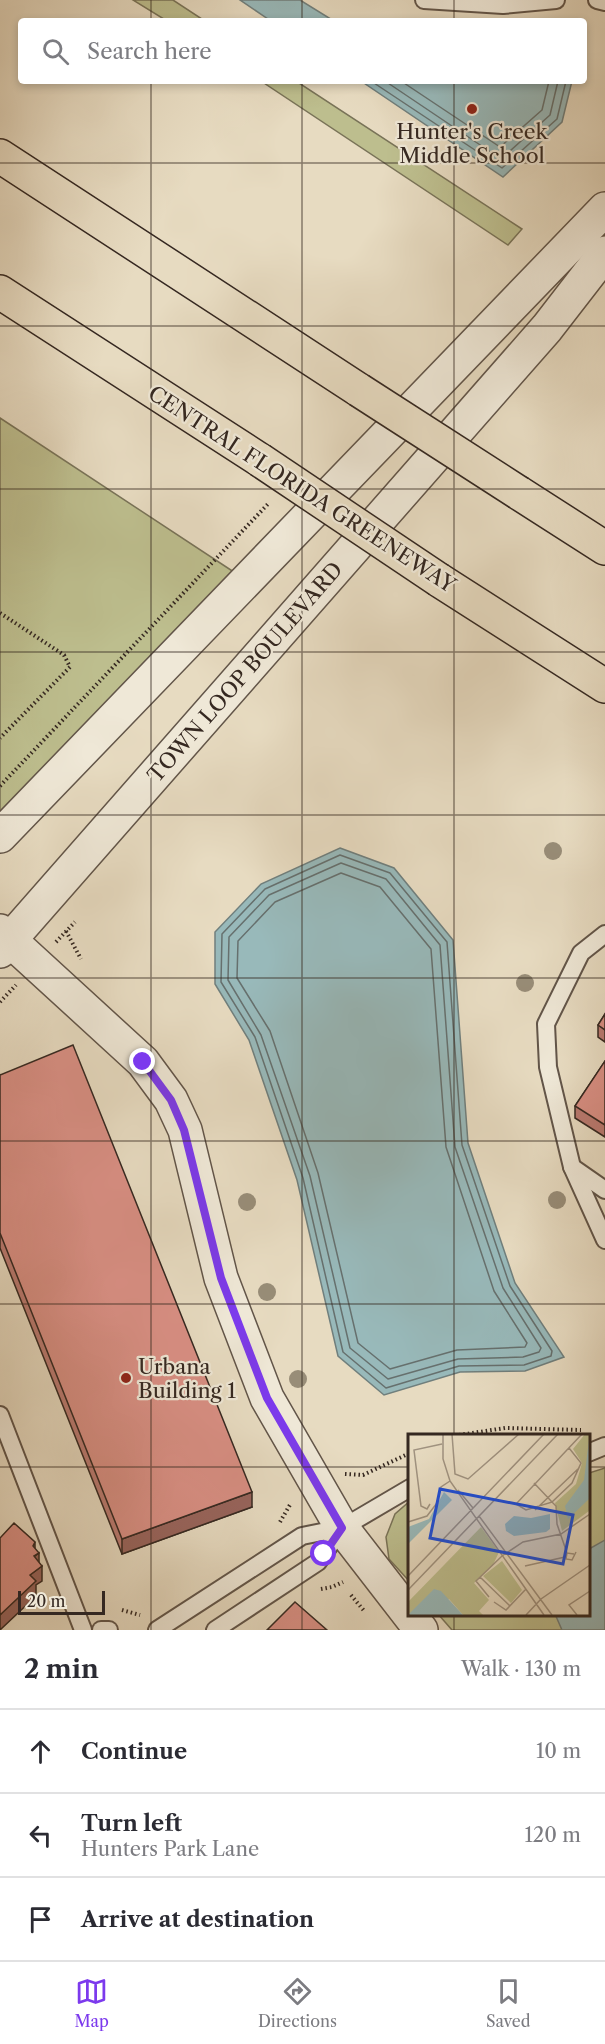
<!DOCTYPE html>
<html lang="en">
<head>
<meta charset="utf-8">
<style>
	:root { --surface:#fff; --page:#f7f7f7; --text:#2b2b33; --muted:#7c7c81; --line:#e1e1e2; --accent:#7c3aed }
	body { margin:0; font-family:"Libre Caslon Text",serif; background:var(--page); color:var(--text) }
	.scale { position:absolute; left:18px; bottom:15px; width:87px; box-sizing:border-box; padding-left:6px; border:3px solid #352821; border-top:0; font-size:16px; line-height:21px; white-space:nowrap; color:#352821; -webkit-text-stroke:4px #efe8d7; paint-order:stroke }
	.stop { position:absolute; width:18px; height:18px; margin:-14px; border:4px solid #7c3aed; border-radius:50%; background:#fff }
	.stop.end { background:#7c3aed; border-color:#fff; box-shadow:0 2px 6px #0008 }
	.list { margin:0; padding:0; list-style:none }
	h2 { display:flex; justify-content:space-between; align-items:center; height:78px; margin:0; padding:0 24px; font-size:26px }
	h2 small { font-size:20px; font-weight:400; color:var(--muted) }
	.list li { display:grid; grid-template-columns:39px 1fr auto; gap:18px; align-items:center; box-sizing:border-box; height:84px; padding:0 24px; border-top:2px solid var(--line) }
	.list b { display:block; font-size:22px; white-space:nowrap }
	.list p { margin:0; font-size:20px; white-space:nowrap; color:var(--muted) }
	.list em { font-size:20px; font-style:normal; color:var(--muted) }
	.icon { flex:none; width:33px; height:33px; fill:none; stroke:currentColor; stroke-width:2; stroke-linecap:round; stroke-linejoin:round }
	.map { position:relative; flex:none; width:605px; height:1630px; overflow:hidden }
	.search { position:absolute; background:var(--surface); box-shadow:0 3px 9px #0003; left:18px; right:18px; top:18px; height:66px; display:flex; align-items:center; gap:15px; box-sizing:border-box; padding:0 21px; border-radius:6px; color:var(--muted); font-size:22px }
	.sheet { height:330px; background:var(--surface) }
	nav { display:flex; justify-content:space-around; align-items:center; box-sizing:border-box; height:84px; border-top:2px solid var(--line); background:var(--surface); font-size:16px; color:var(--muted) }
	nav a { display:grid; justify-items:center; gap:3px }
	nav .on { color:var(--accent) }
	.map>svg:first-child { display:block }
	.green { fill:#bdbe8e; stroke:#797358; stroke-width:1.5 }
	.water { fill:#98b9ba; stroke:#707f7d; stroke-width:1.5 }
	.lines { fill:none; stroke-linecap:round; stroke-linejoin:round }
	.shore { stroke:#66706e; stroke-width:1.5 }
	.service-casing { stroke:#625549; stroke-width:20 }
	.minor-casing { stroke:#625549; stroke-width:36 }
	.tertiary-casing { stroke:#625549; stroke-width:36 }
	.motorway-casing { stroke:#352821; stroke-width:36 }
	.path { stroke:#352821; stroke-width:4; stroke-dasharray:1.5 3; stroke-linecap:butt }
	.service { stroke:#efe8d7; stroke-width:16 }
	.minor { stroke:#efe8d7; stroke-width:33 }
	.tertiary { stroke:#efe8d7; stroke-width:33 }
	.motorway { stroke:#e7dbc1; stroke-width:33 }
	.motorway-bridge-casing { stroke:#352821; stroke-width:36; stroke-linecap:butt }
	.motorway-bridge { stroke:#e7dbc1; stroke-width:33 }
	.tree { fill:#988d78 }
	.wall { fill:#bb7b72; stroke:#352821; stroke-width:1.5 }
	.shaded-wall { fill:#98645c; stroke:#352821; stroke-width:1.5 }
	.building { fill:#d98f84; stroke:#352821; stroke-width:1.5 }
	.route { stroke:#7c3aed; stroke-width:8 }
	.grid { fill:none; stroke:#352821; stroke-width:1.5; stroke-opacity:0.55 }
	.poi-dot { fill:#8f2418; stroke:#efe8d7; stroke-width:2 }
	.labels { text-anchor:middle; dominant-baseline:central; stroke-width:4.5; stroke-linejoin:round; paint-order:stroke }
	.poi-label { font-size:21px; fill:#352821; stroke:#efe8d7 }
	.street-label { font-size:21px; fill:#352821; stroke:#efe8d7 }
	.inset-road { fill:none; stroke:#a09381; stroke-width:1.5 }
	.view { fill:#1d4ed8; fill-opacity:0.15; stroke:#1d4ed8; stroke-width:3 }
	.inset-edge { fill:none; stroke:#352821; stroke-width:3 }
</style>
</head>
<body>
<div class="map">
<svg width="605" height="1630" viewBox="0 0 605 1630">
	<rect width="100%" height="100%" fill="#e7dbc1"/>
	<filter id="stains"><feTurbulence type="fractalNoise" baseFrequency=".00333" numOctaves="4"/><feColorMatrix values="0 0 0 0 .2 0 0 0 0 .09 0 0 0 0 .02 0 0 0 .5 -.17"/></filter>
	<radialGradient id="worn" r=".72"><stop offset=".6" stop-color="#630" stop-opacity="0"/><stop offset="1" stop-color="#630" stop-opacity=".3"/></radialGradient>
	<g class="green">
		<path d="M133,0h40l32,21h-38z"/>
		<path d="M261,81h35l226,148 -14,16z"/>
		<path d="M0,418l246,162 -246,256z"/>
		<path d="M605,1468v162h-153l-14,-16h150l1,-141z"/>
		<path d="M410,1501v81l-21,-23 -3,-22 9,-23z"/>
	</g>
	<g class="water">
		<path d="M240,0h60l34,21h-63z"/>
		<path d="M361,81h211l-10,41 -59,55z"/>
		<path d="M340,848l54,20 59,72 15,203 47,140 49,74 -39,14 -65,1 -76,23 -46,-39 -41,-176 -48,-140 -34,-56v-52l46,-48z"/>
		<path d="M605,1540v90h-43l-7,-16h33l1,-65z"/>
	</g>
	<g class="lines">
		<g class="shore">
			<path d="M371,81l131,87 55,-49 9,-38"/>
			<path d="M385,81l116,78 49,-44 8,-34"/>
			<path d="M401,81l99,66 42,-37 7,-29"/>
			<path d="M340,855l50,18 57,69 15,203 48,141 42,65 -1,5 -27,9 -65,1 -73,22 -43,-36 -40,-174 -48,-141 -34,-55 1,-48 43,-45z"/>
			<path d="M341,863l45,16 54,66 15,202 48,141 38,60 -2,4 -16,5 -65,2 -70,20 -38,-31 -40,-172 -49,-141 -33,-55 1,-43 40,-42z"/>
			<path d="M341,873l39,14 51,62 15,198 48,144 33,52 -2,4 -68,3 -67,19 -32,-26 -40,-170 -48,-142 -33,-53 1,-37 37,-39z"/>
		</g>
		<g class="service-casing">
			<g id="service">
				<path d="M424,0l79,5 53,-5"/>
				<path d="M597,0l8,2"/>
				<path d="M605,934l-24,19 -35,71 2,43 24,100 33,73"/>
				<path d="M572,1167l33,23"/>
				<path d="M0,1415l83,215"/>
				<path d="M588,1453l17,-7"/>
				<path d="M101,1630h8"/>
				<path d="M157,1630l145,-94 40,-8 68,-40"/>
				<path d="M215,1630l103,-68 24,-34"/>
			</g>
		</g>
		<g class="minor-casing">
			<path id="minor" d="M0,931l143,131 28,38 14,30 36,148 46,120 75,130 79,102"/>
		</g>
		<g class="tertiary-casing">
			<g id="tertiary">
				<path d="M0,836l605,-627"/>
				<path d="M0,951l547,-623 58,-75"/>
			</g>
		</g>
		<g class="motorway-casing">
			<g id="motorway">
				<path d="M0,156l359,234"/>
				<path d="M0,292l260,168"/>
				<path d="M519,493l86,55"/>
				<path d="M439,580l166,106"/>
			</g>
		</g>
		<g class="path">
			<path d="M0,613l64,42 6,12 -70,71"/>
			<path d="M0,786l268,-282"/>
			<path d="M66,931l15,28"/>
			<path d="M56,942l19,-20"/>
			<path d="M0,1002l16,-17"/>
			<path d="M459,1435l46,-7 76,2"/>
			<path d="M345,1474l18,1 47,-22"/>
			<path d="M280,1522l11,-19"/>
			<path d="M321,1589l11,-2 11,-5"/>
			<path d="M351,1595l14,17"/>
			<path d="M122,1610l18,5"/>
		</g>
		<use href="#service" class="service"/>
		<use href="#minor" class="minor"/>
		<use href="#tertiary" class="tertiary"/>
		<use href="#motorway" class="motorway"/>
		<g class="motorway-bridge-casing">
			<g id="motorway-bridge">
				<path d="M359,390l160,103"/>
				<path d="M260,460l179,120"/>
			</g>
		</g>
		<use href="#motorway-bridge" class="motorway-bridge"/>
	</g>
	<g class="tree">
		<circle cx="553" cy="851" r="9"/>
		<circle cx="525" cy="983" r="9"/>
		<circle cx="557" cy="1200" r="9"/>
		<circle cx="247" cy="1202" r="9"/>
		<circle cx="267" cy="1292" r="9"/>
		<circle cx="298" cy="1379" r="9"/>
	</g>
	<g class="wall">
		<path d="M605,1014v28l-7,-5v-12z"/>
		<path d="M605,1061v76l-30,-19v-12z"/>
		<path d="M0,1075l252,432 -130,47 -122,-306z"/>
	</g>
	<g class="shaded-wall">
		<path d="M252,1492v15l-130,47v-15z"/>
		<path d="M35,1542v14l4,-3v15l-5,-10 -1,-12z"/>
		<path d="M42,1566v15l-6,4v11l-36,34v-15l30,-40z"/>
	</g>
	<g class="building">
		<path d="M605,1014v16l-7,-5z"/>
		<path d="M73,1045l179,447 -130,47 -122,-306v-158z"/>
		<path d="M605,1061v64l-30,-19z"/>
		<path d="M14,1523l21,19 -2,4 6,7 -5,3 8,10 -12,9 6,6 -36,34v-77z"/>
		<path d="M295,1602l32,28h-60z"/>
	</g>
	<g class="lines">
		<path class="route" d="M143,1062l28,38 13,30 37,148 46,120 75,130 -18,26"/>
	</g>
	<path class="grid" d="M151,0v21M302,0v21M454,0v21M151,81v1549M302,81v1549M454,81v1354M0,163h605M0,326h605M0,489h605M0,652h605M0,815h605M0,978h605M0,1141h605M0,1304h605M0,1467h410M588,1467h17M454,1614v16"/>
	<g class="poi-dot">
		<circle cx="472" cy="109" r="6"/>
		<circle cx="126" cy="1378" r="6"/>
	</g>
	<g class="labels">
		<g class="poi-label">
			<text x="472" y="131">Hunter's Creek<tspan x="472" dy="24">Middle School</tspan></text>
			<text x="138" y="1366" text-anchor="start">Urbana<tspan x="138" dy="24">Building 1</tspan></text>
		</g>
		<g class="street-label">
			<text transform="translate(302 489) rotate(33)">CENTRAL FLORIDA GREENEWAY</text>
			<text transform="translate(245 672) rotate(-49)">TOWN LOOP BOULEVARD</text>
		</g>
	</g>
	<g transform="translate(408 1434)">
		<rect width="182" height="182" fill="#e7dbc1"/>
		<path d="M177,0h4v77l-27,20 -7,-28 21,-19 6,-21 -9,-14zM73,93l18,25 -6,13 -19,18 15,17 -10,11 4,4h-20l-14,-16 -41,15v-12zM94,127l20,29 -11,13 -28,-27z" fill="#bdbe8e"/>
		<path d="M181,6v59l-21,20 -3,-13 19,-26zM36,58l8,8 -44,44v-17l21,-8zM142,80v15l-4,3 -32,4 -8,-5 -1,-7 9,-8 17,2zM26,155l7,2 22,24h-55z" fill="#98b9ba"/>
		<path class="inset-road" d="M35,0v25l7,22 94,134M44,0l3,40 13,5 51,-45M126,49l18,19 20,-19 9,-20 -12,-15M50,56l15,18M22,70l-3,5 -6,-3 -7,-56 28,-6M127,76l44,-42M71,82l73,99M0,88l19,-6 10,-13 4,-16 9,-6M159,119l-10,-29 -1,-18 -4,-4 -26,8 -10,-6 66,-70M166,120l-7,-1 -1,6 6,1 4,-8M117,132l40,-9M0,142l136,-142M72,143l30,29M0,156l150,-156M81,163l-13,-16 26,-25 21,-14 38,-8 29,-20M86,168l12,8 20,-21M118,181l15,-16 49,-34M169,181l-8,-10 21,-14"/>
		<path class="view" d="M32,55l133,26 -10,49 -133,-26z"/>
		<rect width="182" height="182" class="inset-edge"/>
	</g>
	<rect width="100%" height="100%" filter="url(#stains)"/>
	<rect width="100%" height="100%" fill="url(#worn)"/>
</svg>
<div class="scale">20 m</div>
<div class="stop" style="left:324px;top:1554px"></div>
<div class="stop end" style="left:143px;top:1062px"></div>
<div class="search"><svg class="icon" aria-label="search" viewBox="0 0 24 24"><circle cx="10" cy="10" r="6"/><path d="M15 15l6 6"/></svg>Search here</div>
</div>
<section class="sheet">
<h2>2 min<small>Walk · 130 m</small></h2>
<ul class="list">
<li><svg class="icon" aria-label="ahead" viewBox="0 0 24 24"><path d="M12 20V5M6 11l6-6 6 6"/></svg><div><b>Continue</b></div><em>10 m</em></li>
<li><svg class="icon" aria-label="left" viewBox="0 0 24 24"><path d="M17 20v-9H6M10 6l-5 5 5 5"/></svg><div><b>Turn left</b><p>Hunters Park Lane</p></div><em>120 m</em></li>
<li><svg class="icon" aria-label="arrive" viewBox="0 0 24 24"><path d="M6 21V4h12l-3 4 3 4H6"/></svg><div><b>Arrive at destination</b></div></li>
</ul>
</section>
<nav>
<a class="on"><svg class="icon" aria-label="map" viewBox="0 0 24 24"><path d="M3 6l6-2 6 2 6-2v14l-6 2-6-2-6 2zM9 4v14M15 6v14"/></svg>Map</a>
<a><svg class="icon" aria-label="directions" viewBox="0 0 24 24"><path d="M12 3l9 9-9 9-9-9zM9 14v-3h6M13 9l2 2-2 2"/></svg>Directions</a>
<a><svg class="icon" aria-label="saved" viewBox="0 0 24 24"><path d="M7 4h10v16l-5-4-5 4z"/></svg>Saved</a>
</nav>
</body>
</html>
